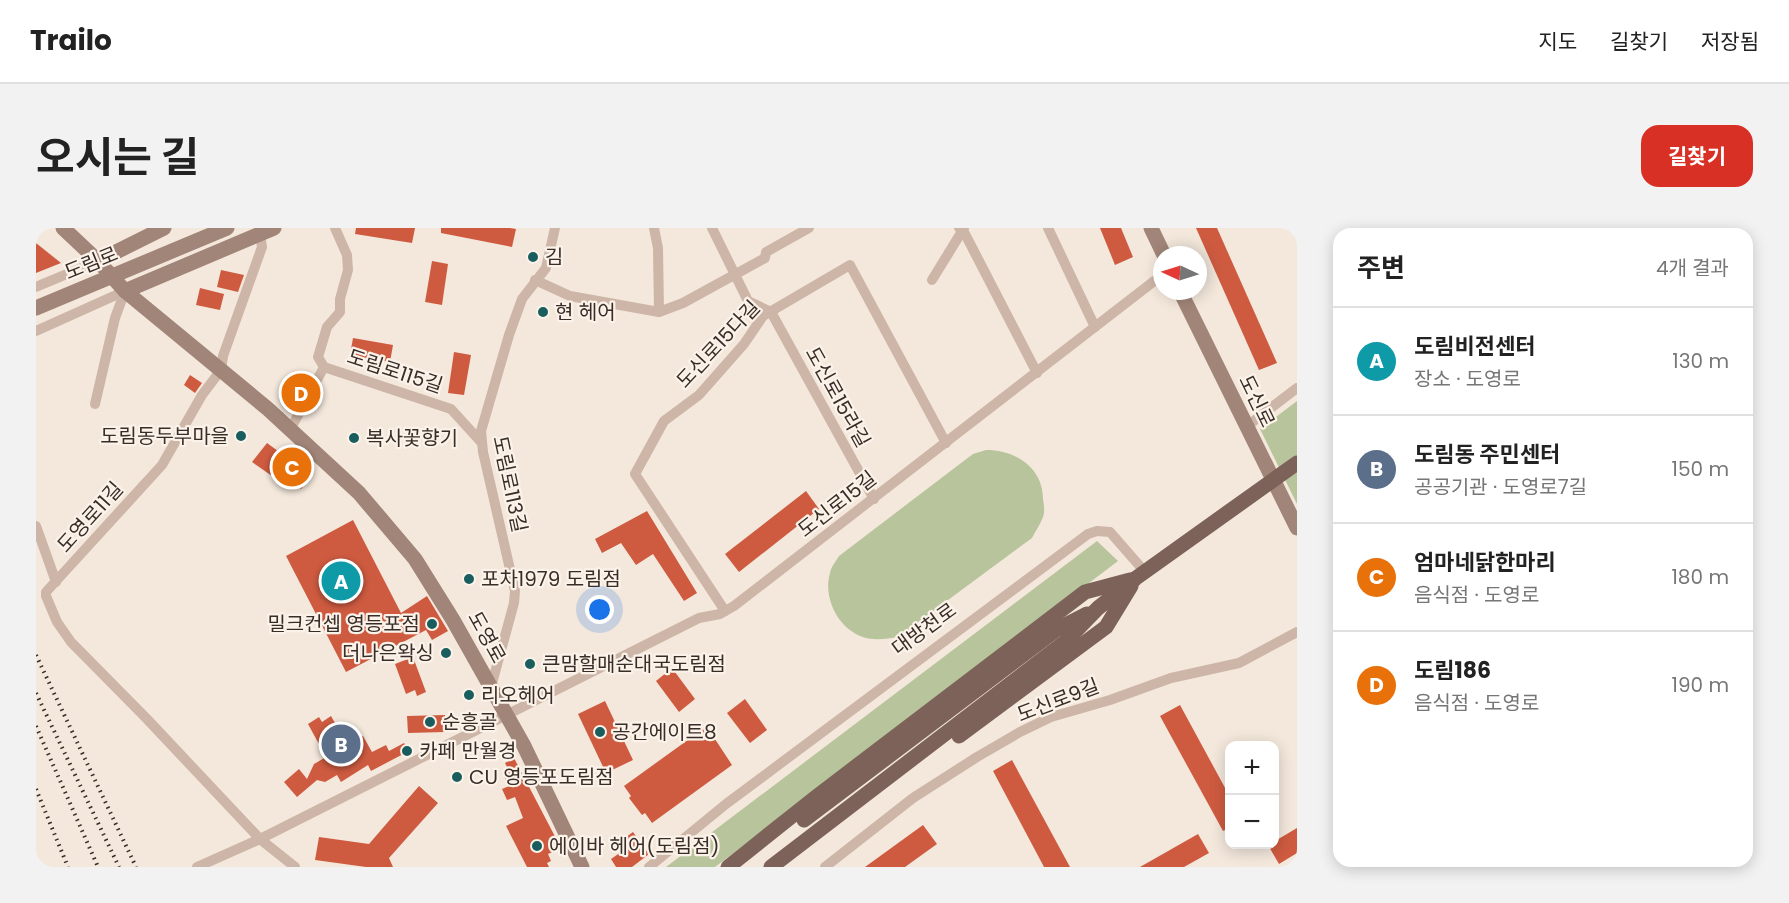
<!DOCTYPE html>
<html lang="ko">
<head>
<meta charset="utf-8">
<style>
	:root { --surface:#fff; --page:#f2f2f2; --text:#222; --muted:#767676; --line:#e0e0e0; --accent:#d93025 }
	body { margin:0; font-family:Poppins,"Noto Sans KR",sans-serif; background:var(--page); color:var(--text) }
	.controls { position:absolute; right:18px; bottom:18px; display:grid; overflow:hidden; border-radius:12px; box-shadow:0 3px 15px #0003 }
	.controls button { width:54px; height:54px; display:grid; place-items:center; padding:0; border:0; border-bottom:2px solid var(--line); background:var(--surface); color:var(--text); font:30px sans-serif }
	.compass { position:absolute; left:1117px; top:18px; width:54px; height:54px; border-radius:50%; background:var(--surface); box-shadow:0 3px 15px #0003; rotate:274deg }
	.you { position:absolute; left:564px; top:382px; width:21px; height:21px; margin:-15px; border:4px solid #fff; border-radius:50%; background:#1a73e8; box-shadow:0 0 0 9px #1a73e833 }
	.badge { display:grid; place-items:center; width:39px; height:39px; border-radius:50%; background:var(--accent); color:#fff; font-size:20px; font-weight:700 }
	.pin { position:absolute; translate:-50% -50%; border:3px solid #fff; box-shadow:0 2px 6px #0006 }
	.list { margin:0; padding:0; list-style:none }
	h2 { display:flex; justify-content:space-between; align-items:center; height:78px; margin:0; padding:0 24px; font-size:26px }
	h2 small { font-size:20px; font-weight:400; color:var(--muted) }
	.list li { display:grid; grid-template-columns:39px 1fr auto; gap:18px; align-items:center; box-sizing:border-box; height:108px; padding:0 24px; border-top:2px solid var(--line) }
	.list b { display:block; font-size:22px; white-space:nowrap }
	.list p { margin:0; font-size:20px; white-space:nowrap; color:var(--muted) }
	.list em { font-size:20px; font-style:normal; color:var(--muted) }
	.map { position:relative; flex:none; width:1261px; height:639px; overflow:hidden; border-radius:18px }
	header { display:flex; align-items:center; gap:36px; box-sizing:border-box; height:84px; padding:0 30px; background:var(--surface); border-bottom:2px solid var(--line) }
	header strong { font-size:28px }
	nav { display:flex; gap:33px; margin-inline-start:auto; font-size:21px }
	.intro { display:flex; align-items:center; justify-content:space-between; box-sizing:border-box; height:144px; padding:0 36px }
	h1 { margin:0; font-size:42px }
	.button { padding:15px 27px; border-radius:18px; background:var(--accent); color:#fff; font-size:21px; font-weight:700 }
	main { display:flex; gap:36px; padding:0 36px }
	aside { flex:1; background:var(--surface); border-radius:18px; box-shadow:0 3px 15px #0003 }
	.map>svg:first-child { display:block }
	.green { fill:#b8c49b }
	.building { fill:#ce5b40 }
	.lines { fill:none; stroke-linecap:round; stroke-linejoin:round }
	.street { stroke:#cdb6a7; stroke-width:10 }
	.secondary { stroke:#a18578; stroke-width:15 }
	.primary { stroke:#7c6258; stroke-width:15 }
	.rail { stroke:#392d28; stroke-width:4; stroke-dasharray:1.5 4.5; stroke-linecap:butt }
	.secondary-bridge { stroke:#a18578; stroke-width:15 }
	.poi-dot { fill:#1a5d5e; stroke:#fbf2e9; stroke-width:2 }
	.labels { text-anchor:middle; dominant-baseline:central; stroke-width:4.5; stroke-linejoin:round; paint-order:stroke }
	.poi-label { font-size:20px; fill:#392d28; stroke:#fbf2e9; text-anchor:start }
	.street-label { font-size:20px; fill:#392d28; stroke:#fbf2e9 }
</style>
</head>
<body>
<header>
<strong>Trailo</strong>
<nav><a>지도</a><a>길찾기</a><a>저장됨</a></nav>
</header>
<div class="intro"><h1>오시는 길</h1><a class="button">길찾기</a></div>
<main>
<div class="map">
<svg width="1261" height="639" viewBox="0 0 1261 639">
	<rect width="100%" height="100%" fill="#f4e8dc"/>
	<g class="green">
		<path d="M1261,173v103l-37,-75z"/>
		<path d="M950,222c29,0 57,17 57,49 1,6 2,13 0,18 -3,8 -8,15 -11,21l-134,99c-12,2 -26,4 -38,-1 -23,-10 -37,-39 -30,-63 1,-6 6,-12 9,-17l126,-96 8,-6z"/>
		<path d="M1061,313l21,20 -403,306h-49z"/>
	</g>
	<g class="building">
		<path d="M320,0h59l-3,15 -57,-9z"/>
		<path d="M405,0h69l6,1 -4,18 -71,-14z"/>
		<path d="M1064,0h21l12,29 -18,8z"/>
		<path d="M1160,0h21l60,135 -18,7z"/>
		<path d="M0,15l25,20 -25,10z"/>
		<path d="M396,33l16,3 -6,41 -17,-3z"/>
		<path d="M185,42l23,5 -6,17 -21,-5z"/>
		<path d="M164,60l24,6 -4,16 -24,-5z"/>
		<path d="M317,110l40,7 -3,17 -40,-7z"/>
		<path d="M418,124l17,3 -7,40 -16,-2z"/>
		<path d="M154,147l12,8 -7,10 -11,-8z"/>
		<path d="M231,215l26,19 2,-1 17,14 -11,14 -3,-3 -2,3 -21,-17 -3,4 -20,-14z"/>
		<path d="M770,263l13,18 -80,63 -14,-18z"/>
		<path d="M611,283l50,82 -13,8 -31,-47 -17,11 -15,-22 -19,10 -7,-14z"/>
		<path d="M317,292l48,93 26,-17 21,35 -16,9 -6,-10 -80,42 -60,-116z"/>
		<path d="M377,429l13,35 -9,4 -2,-6 -9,4 -11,-30z"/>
		<path d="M636,440l23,31 -16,13 -23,-31z"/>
		<path d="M709,471l22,31 -17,13 -23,-30z"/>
		<path d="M569,473l28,59 -27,13 -28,-59z"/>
		<path d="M1144,477l50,92v31l-7,3 -63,-115z"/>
		<path d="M409,487v17l-37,1 -1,-17z"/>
		<path d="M295,488l16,28 16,-8 9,16 14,-7 3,6 15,-8 5,8 -38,20 -3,-6 -27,17 -4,-7 -12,7 -8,-2 -20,17 -13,-15 15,-13 8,10 7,-15 12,-7 -18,-33 11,-7 3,5z"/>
		<path d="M667,501l7,9 3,-2 19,29 -80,58 -7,-10 -3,2 -13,-17 2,-2 -7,-10z"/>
		<path d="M478,530l47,90 -13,6 3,7 -4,2 2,4h-22l-21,-41 17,-8 -8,-21 -8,3 -5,-11 7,-3 -6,-12 6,-3 -4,-8z"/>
		<path d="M976,532l58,107h-26l-51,-96z"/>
		<path d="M383,558l19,17 -49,55 4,9h-27l-51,-7 4,-23 50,7z"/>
		<path d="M887,597l14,19 -32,23h-40z"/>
		<path d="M1261,600v25l-18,11 -11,-19 7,-1v-3z"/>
		<path d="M597,604l16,22 -17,13h-16l-5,-8 16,-11 -5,-8z"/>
		<path d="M1162,606l11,19 -25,14h-44z"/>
	</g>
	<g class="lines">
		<g class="street">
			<path d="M299,0l12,27 1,15 -8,29v13l-13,15 -9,30 6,10 127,42 30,33"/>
			<path d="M618,0l4,20 1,64"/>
			<path d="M676,0l36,73 23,11 103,187"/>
			<path d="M923,0l4,2 74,143"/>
			<path d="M1012,0l47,99"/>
			<path d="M224,6l2,13 -39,109 -2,14 -19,25 -40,70 -116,127v4l11,26 14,20 76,77 113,120 35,28"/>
			<path d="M499,52l35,16 89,16 24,-9 82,-45 1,-6 43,-24"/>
			<path d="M896,52l32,-52"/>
			<path d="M0,59l62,-26"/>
			<path d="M0,103l89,-40"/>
			<path d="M59,176l20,-86 10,-27"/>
			<path d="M1210,199l51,-39"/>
			<path d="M254,202l34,-63"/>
			<path d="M0,298l20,56"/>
			<path d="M689,383l-90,-137 29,-53 35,-26 45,-51 19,-28 87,-51 96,178"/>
			<path d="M455,459l23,-84 1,-12 -32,-139 -2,-21 28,-96 13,-36 24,-31 9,-40"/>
			<path d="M161,639l63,-28 439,-221 21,-4 14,-8 428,-331"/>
			<path d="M613,639l77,-63 362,-270 9,-3 13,1 35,40"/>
			<path d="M789,639l88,-69 64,-41 43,-25 31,-15 59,-17 61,-22 68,-15 58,-31"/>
		</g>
		<g class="secondary">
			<path d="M27,0l35,33 27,30 143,118 91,84 56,66 38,61 71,126 58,121"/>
			<path d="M1115,0l13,27"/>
			<path d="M62,33l66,-33"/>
			<path d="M89,63l149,-63"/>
			<path d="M1144,63l117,237"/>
		</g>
		<g class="primary">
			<path d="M923,508l147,-109 25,-41"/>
			<path d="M768,592l252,-190 31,-16"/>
			<path d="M692,639l88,-70 269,-205 45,-12"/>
			<path d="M735,639l294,-225 33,-34 38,-30 161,-115"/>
		</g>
		<g class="rail">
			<path d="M0,427l100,212"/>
			<path d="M0,465l83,174"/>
			<path d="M0,498l62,141"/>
			<path d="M0,561l32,78"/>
		</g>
		<path class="secondary-bridge" d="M0,80l191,-80"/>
	</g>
	<g class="poi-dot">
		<circle cx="497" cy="29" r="6"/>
		<circle cx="507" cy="84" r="6"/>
		<circle cx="205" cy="208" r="6"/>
		<circle cx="318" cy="210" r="6"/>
		<circle cx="433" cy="351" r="6"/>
		<circle cx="396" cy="396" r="6"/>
		<circle cx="410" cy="425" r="6"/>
		<circle cx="494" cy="436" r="6"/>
		<circle cx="433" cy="467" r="6"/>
		<circle cx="394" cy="494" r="6"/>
		<circle cx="564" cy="504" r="6"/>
		<circle cx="371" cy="523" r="6"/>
		<circle cx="421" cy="549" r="6"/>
		<circle cx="501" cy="618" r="6"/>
	</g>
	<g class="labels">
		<g class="poi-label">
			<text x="509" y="29">김</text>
			<text x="519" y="84">현 헤어</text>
			<text x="193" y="208" text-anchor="end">도림동두부마을</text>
			<text x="330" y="210">복사꽃향기</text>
			<text x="445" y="351">포차1979 도림점</text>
			<text x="384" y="396" text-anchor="end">밀크컨셉 영등포점</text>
			<text x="398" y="425" text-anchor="end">더나은왁싱</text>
			<text x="506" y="436">큰맘할매순대국도림점</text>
			<text x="445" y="467">리오헤어</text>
			<text x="406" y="494">순흥골</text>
			<text x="576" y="504">공간에이트8</text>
			<text x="383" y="523">카페 만월경</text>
			<text x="433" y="549">CU 영등포도림점</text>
			<text x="513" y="618">에이바 헤어(도림점)</text>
		</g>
		<g class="street-label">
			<text transform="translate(55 35) rotate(-22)">도림로</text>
			<text transform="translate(682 116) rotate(-47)">도신로15다길</text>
			<text transform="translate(359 143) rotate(18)">도림로115길</text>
			<text transform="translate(802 169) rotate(61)">도신로15라길</text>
			<text transform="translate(1221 173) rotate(64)">도신로</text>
			<text transform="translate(474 256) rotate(78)">도림로113길</text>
			<text transform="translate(801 276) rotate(-38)">도신로15길</text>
			<text transform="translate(54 289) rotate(-48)">도영로11길</text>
			<text transform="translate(888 401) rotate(-36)">대방천로</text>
			<text transform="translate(451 409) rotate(61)">도영로</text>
			<text transform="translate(1022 472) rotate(-21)">도신로9길</text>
		</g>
	</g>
</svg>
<div class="controls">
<button>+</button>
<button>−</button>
</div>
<svg class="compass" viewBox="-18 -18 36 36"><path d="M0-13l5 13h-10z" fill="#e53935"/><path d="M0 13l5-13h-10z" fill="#767676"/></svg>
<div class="you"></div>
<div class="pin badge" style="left:305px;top:353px;background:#0f9aa8">A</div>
<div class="pin badge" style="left:305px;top:516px;background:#5c6f8a">B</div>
<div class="pin badge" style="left:256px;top:239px;background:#e8710a">C</div>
<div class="pin badge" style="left:265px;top:165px;background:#e8710a">D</div>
</div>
<aside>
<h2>주변<small>4개 결과</small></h2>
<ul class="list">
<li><span class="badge" style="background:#0f9aa8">A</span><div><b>도림비전센터</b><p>장소 · 도영로</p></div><em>130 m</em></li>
<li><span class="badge" style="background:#5c6f8a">B</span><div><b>도림동 주민센터</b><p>공공기관 · 도영로7길</p></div><em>150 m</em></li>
<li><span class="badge" style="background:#e8710a">C</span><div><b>엄마네닭한마리</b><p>음식점 · 도영로</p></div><em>180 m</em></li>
<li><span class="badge" style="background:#e8710a">D</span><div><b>도림186</b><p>음식점 · 도영로</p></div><em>190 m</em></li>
</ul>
</aside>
</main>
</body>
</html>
